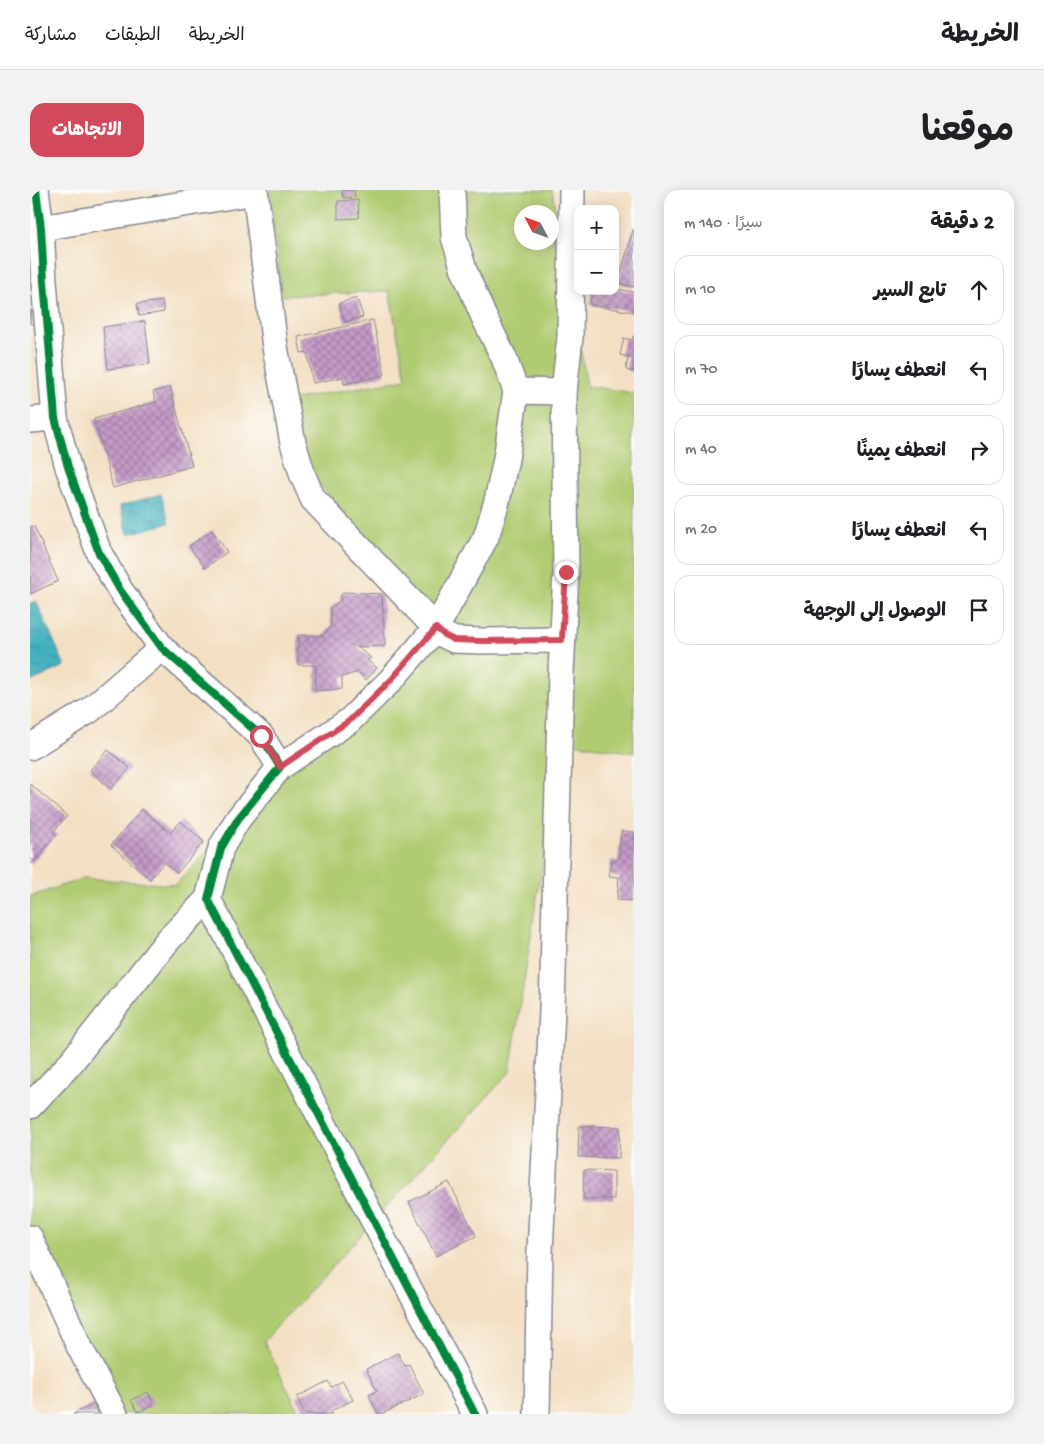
<!DOCTYPE html>
<html lang="ar">
<head>
<meta charset="utf-8">
<style>
	:root { --surface:#fff; --page:#f2f2f2; --text:#202124; --muted:#757577; --line:#e0e0e0; --accent:#d1495b }
	body { margin:0; font-family:"Gochi Hand","Playpen Sans Arabic",sans-serif; background:var(--page); color:var(--text); direction:rtl }
	.controls { position:absolute; right:15px; top:15px; display:grid; overflow:hidden; border-radius:10px; box-shadow:0 2px 12px #0003 }
	.controls button { width:45px; height:45px; display:grid; place-items:center; padding:0; border:0; border-bottom:1px solid var(--line); background:var(--surface); color:var(--text); font:25px sans-serif }
	.compass { position:absolute; left:484px; top:15px; width:45px; height:45px; border-radius:50%; background:var(--surface); box-shadow:0 2px 12px #0003; rotate:311deg }
	.stop { position:absolute; width:15px; height:15px; margin:-11px; border:4px solid #d1495b; border-radius:50%; background:#fff }
	.stop.end { background:#d1495b; border-color:#fff; box-shadow:0 1px 5px #0008 }
	.list { margin:0; padding:0; list-style:none }
	h2 { display:flex; justify-content:space-between; align-items:center; height:65px; margin:0; padding:0 20px; font-size:21px }
	h2 small { font-size:16px; font-weight:400; color:var(--muted) }
	.list li { display:grid; grid-template-columns:32px 1fr auto; gap:15px; align-items:center; box-sizing:border-box; height:70px; margin:0 10px 10px; padding:0 10px; border:1px solid var(--line); border-radius:15px }
	.list b { display:block; font-size:19px; white-space:nowrap }
	.list em { font-size:16px; font-style:normal; color:var(--muted) }
	.icon { flex:none; width:28px; height:28px; fill:none; stroke:currentColor; stroke-width:2; stroke-linecap:round; stroke-linejoin:round }
	.map { position:relative; flex:none; width:604px; height:1224px; overflow:hidden; direction:ltr; border-radius:15px }
	header { display:flex; align-items:center; gap:30px; box-sizing:border-box; height:70px; padding:0 25px; background:var(--surface); border-bottom:1px solid var(--line) }
	header strong { font-size:24px }
	nav { display:flex; gap:28px; margin-inline-start:auto; font-size:18px }
	.intro { display:flex; align-items:center; justify-content:space-between; box-sizing:border-box; height:120px; padding:0 30px }
	h1 { margin:0; font-size:35px }
	.button { padding:12px 22px; border-radius:15px; background:var(--accent); color:#fff; font-size:18px; font-weight:700 }
	main { display:flex; gap:30px; padding:0 30px }
	aside { flex:1; background:var(--surface); border-radius:15px; box-shadow:0 2px 12px #0003 }
	.map>svg:first-child { display:block }
	.grass { fill:#b0cb71; stroke:#667d68; fill-rule:evenodd }
	.water { fill:url(#water-ripples); stroke:#2e708e }
	.building { fill:url(#building-cross-hatch) }
	.lines { fill:none; stroke-linecap:round; stroke-linejoin:round }
	.minor-casing { stroke:#878891; stroke-width:28 }
	.minor { stroke:#fff; stroke-width:25 }
	.cycleway-casing { stroke:#fdfcf7; stroke-width:11 }
	.cycleway { stroke:#00873e; stroke-width:8 }
	.route { stroke:#d1495b; stroke-width:6 }
</style>
</head>
<body>
<header>
<strong>الخريطة</strong>
<nav><a>الخريطة</a><a>الطبقات</a><a>مشاركة</a></nav>
</header>
<div class="intro"><h1>موقعنا</h1><a class="button">الاتجاهات</a></div>
<main>
<aside>
<h2>2 دقيقة<small>سيرًا · 140 m</small></h2>
<ul class="list">
<li><svg class="icon" aria-label="ahead" viewBox="0 0 24 24"><path d="M12 20V5M6 11l6-6 6 6"/></svg><div><b>تابع السير</b></div><em>10 m</em></li>
<li><svg class="icon" aria-label="left" viewBox="0 0 24 24"><path d="M17 20v-9H6M10 6l-5 5 5 5"/></svg><div><b>انعطف يسارًا</b></div><em>70 m</em></li>
<li><svg class="icon" aria-label="right" viewBox="0 0 24 24"><path d="M7 20v-9h11M14 6l5 5-5 5"/></svg><div><b>انعطف يمينًا</b></div><em>40 m</em></li>
<li><svg class="icon" aria-label="left" viewBox="0 0 24 24"><path d="M17 20v-9H6M10 6l-5 5 5 5"/></svg><div><b>انعطف يسارًا</b></div><em>20 m</em></li>
<li><svg class="icon" aria-label="arrive" viewBox="0 0 24 24"><path d="M6 21V4h12l-3 4 3 4H6"/></svg><div><b>الوصول إلى الوجهة</b></div></li>
</ul>
</aside>
<div class="map">
<svg width="604" height="1224" viewBox="0 0 604 1224">
	<defs>
		<pattern id="water-ripples" width="26" height="14" patternUnits="userSpaceOnUse" patternTransform="scale(1.25)"><rect width="26" height="14" fill="#42b0be"/><path d="M2 4q2-2 4 0t4 0M15 11q2-2 4 0t4 0" fill="none" stroke="#36909e"/></pattern>
		<pattern id="building-cross-hatch" width="8" height="8" patternUnits="userSpaceOnUse" patternTransform="scale(1.25)"><rect width="8" height="8" fill="#c59ac7"/><path d="M0 0l8 8M0 8l8-8" fill="none" stroke="#9f7ea5"/></pattern>
	</defs>
	<rect width="100%" height="100%" fill="#fdfcf7"/>
	<filter id="ink" filterUnits="userSpaceOnUse"><feTurbulence type="fractalNoise" baseFrequency=".02" numOctaves="2"/><feDisplacementMap in="SourceGraphic" scale="10" xChannelSelector="R" yChannelSelector="G"/><feConvolveMatrix kernelMatrix="1 2 1 2 8 2 1 2 1" color-interpolation-filters="sRGB"/></filter>
	<filter id="wash" filterUnits="userSpaceOnUse"><feTurbulence type="fractalNoise" baseFrequency=".0096" numOctaves="4" result="noise"/><feDisplacementMap in="SourceGraphic" scale="20" xChannelSelector="R" yChannelSelector="G"/><feGaussianBlur stdDeviation="1.12" result="paint"/><feColorMatrix in="noise" values="0 0 0 0 0 0 0 0 0 0 0 0 0 0 0 0 0 1.4 0 .05"/><feComposite in="paint" operator="in"/></filter>
	<g filter="url(#wash)">
		<rect width="100%" height="100%" fill="#f3e0c4"/>
		<path class="grass" d="M239,0h283l35,196 47,7v360l-73,-12 -51,331 -246,269 36,73h-183l-87,-188v-329l53,-19 92,7 261,-266 -119,-138 -39,-79 128,-23 -17,-88 -107,5zM492,22h30v30h-30z"/>
		<g class="water">
			<path d="M131,304l8,29 -41,11 -8,-28z"/>
			<path d="M6,411l29,65 -35,16v-79z"/>
		</g>
		<g id="blocks">
			<g class="building">
				<path d="M312,0h12l1,7 -12,1z"/>
				<path d="M328,10l1,18 -21,1v-18z"/>
				<path d="M603,40h1v57l-16,-4z"/>
				<path d="M585,99l19,3v20l-44,-7 2,-14h23z"/>
				<path d="M327,108l6,19 -18,5 -6,-19z"/>
				<path d="M132,111l2,11 -25,4 -2,-12z"/>
				<path d="M0,120h1l2,13 -3,1z"/>
				<path d="M343,130l12,55 -41,9 -1,-7 -30,6 -6,-31 -6,1 -3,-16z"/>
				<path d="M115,131l5,43 -42,5 -5,-42z"/>
				<path d="M603,146h1v36l-8,-2 2,-13 -8,-2 4,-17 8,2z"/>
				<path d="M140,197l22,79 -79,22 -19,-69 62,-17 -3,-10z"/>
				<path d="M4,336l24,55 -28,13v-67z"/>
				<path d="M182,340l15,22 -22,16 -16,-22z"/>
				<path d="M313,402l39,2 3,52 -28,1 14,11 -4,2 10,8 -11,12 -8,-8 -16,5v12l-27,2 1,-26h-18v-30l25,1 8,-10 -1,-18 11,-8 -1,-3z"/>
				<path d="M78,560l22,18 -19,21 -21,-19z"/>
				<path d="M0,594l37,32 -14,16 4,3 -27,30z"/>
				<path d="M112,619l28,24 11,-12 23,21 -27,31 -13,-11 -14,17 -39,-34z"/>
				<path d="M591,641l13,1v69l-17,-1 2,-23 -10,-1 2,-16 7,1z"/>
				<path d="M549,936l41,1 -1,31 -41,-1z"/>
				<path d="M554,980l30,1v28h-31z"/>
				<path d="M419,992l27,54 -40,20 -27,-54z"/>
				<path d="M368,1163l7,13 4,-2 15,30 -42,20h-4l-9,-19 8,-4 -11,-22z"/>
				<path d="M298,1191l3,6 12,-6 10,19 -22,11 1,3h-27l-8,-17z"/>
				<path d="M118,1202l6,13 -16,7 -7,-12z"/>
				<path d="M64,1214l4,10h-25z"/>
			</g>
		</g>
	</g>
	<g filter="url(#ink)">
		<use href="#blocks" fill-opacity="0" stroke="#878891" stroke-width="1"/>
		<g class="lines">
			<g class="minor-casing">
				<g id="minor">
					<path d="M6,0l5,38 3,53 11,137 13,49 31,86 21,37 42,58 99,88 19,31 -42,52 -17,29 -13,51 161,313 106,202"/>
					<path d="M225,0l20,157 18,96 10,33 10,23 123,129 8,7 10,5 28,1 80,-1"/>
					<path d="M11,38l214,-36"/>
					<path d="M486,201l48,1"/>
					<path d="M0,230l25,-2"/>
					<path d="M0,557l60,-37 72,-62"/>
					<path d="M250,577l69,-46 42,-41 45,-52 50,-91 11,-36 9,-42 10,-68 -12,-33 -21,-43 -19,-45 -10,-33 -2,-47"/>
					<path d="M0,916l38,-40 100,-126 40,-41"/>
					<path d="M0,1048l50,110 35,66"/>
					<path d="M507,1224l3,-163 12,-240 9,-338 5,-101 -2,-180 6,-55 2,-147"/>
				</g>
			</g>
			<use href="#minor" class="minor"/>
			<g class="cycleway-casing">
				<path id="cycleway" d="M6,0l5,38 3,53 11,137 13,49 31,86 21,37 42,58 99,88 19,31 -42,52 -17,29 -13,51 161,313 106,202"/>
			</g>
			<use href="#cycleway" class="cycleway"/>
		</g>
	</g>
	<g class="lines" filter="url(#ink)">
		<path class="route" d="M231,546l19,31 69,-46 42,-41 45,-52 8,7 10,5 28,1 80,-1 4,-68"/>
	</g>
</svg>
<div class="controls">
<button>+</button>
<button>−</button>
</div>
<svg class="compass" viewBox="-18 -18 36 36"><path d="M0-13l5 13h-10z" fill="#e53935"/><path d="M0 13l5-13h-10z" fill="#757577"/></svg>
<div class="stop" style="left:231px;top:546px"></div>
<div class="stop end" style="left:536px;top:382px"></div>
</div>
</main>
</body>
</html>
